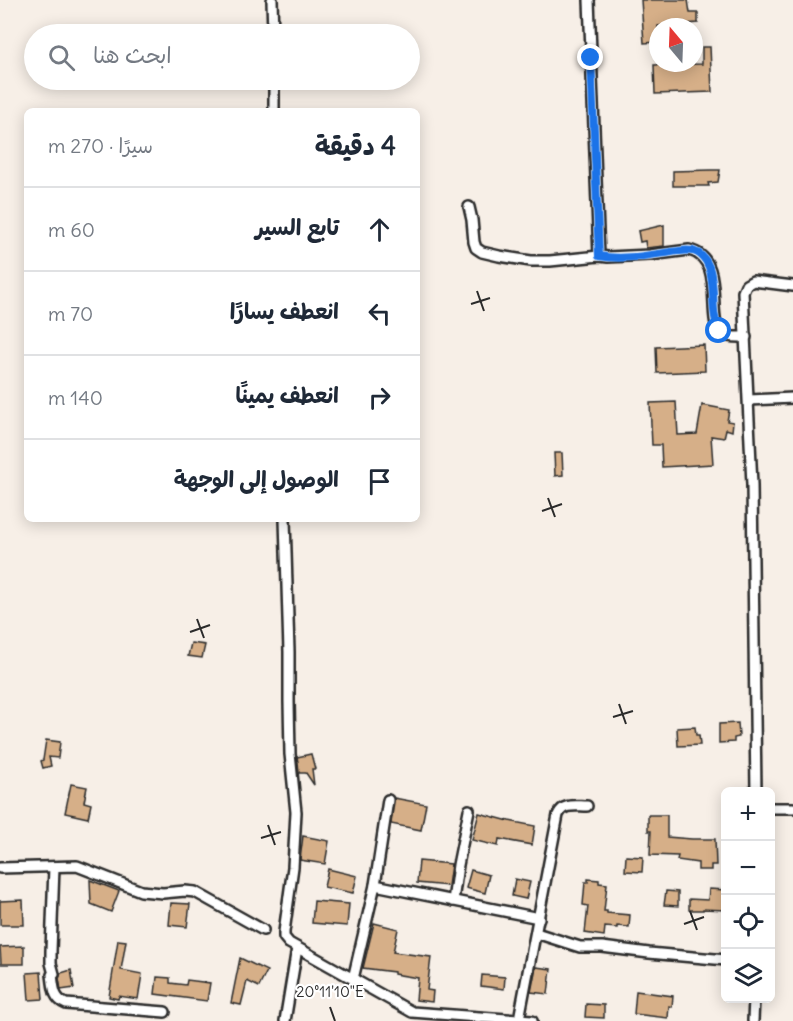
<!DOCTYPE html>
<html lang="ar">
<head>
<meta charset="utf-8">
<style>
	:root { --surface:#fff; --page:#f6f6f7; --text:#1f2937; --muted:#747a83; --line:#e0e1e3 }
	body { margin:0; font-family:Delius,"Playpen Sans Arabic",sans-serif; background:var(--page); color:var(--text); direction:rtl }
	.controls { position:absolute; right:18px; bottom:18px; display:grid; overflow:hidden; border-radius:9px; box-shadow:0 3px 15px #0003 }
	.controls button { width:54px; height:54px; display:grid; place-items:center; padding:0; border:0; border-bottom:2px solid var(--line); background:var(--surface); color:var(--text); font:30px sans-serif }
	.compass { position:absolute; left:649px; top:18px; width:54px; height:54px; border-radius:50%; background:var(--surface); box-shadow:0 3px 15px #0003; rotate:341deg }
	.stop { position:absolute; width:18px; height:18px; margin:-14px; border:4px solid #1a73e8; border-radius:50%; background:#fff }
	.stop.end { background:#1a73e8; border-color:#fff; box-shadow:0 2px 6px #0008 }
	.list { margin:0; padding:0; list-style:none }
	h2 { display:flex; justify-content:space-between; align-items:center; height:78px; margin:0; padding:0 24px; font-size:26px }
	h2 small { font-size:20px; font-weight:400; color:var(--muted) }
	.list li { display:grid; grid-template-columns:39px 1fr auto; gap:18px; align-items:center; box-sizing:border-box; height:84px; padding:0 24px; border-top:2px solid var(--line) }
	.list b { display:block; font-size:22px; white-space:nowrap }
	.list em { font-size:20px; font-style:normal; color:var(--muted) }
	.icon { flex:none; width:33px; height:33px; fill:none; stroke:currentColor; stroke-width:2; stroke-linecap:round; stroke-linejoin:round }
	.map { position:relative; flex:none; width:793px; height:1021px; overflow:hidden; direction:ltr }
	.search { position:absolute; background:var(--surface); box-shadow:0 3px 15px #0003; left:24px; top:24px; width:396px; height:66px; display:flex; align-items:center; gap:15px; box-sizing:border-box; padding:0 21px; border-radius:33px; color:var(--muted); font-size:22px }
	.panel { position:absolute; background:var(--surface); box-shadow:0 3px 15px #0003; left:24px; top:108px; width:396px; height:414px; border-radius:9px; direction:rtl }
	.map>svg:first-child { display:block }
	.building { fill:#d6af88; stroke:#2b2b2b; stroke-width:1.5 }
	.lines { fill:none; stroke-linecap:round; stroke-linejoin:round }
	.minor-casing { stroke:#2b2b2b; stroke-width:14 }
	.minor { stroke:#fff; stroke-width:9 }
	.route { stroke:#1a73e8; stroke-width:8 }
	.ticks { fill:none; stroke:#2b2b2b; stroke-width:2 }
	.ticks-label { font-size:15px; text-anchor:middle; fill:#2b2b2b; stroke:#fff; stroke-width:4.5; stroke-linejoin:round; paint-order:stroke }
</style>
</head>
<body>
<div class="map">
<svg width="793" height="1021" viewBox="0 0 793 1021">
	<rect width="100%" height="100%" fill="#f7efe7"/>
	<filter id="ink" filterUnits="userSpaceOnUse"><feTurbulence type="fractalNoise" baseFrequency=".0167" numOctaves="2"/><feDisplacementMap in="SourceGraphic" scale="12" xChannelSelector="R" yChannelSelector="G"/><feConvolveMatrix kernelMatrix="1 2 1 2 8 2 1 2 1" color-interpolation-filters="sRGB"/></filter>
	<g filter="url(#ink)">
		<g class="building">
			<path d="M641,0h47l2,13h8v10l-40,3v16l-14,1z"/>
			<path d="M702,47h8l2,45 -57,2 -1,-29 48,-1z"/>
			<path d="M711,170h9l-2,12 -10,1 1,3h-36v-15z"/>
			<path d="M664,225v21l-18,2 -1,-7 -5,1 -2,-11z"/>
			<path d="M704,345l1,26 -48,2 -1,-26z"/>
			<path d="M676,402l2,33 19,-1 5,-29 27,5 -2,11 6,1 -1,9 -6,-2 -2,9 -13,-2 2,28 -51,3 -1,-22h-9l-2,-42z"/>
			<path d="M554,453h8l1,22 -8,1z"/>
			<path d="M191,643l14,2 -3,13 -14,-2z"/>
			<path d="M738,723l1,14 -5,1v4l-15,1v-19z"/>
			<path d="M695,727l1,8h3l1,10 -22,1 -1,-18z"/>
			<path d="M46,740l14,2 -2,16 -9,-1 2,9 -8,2 -2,-7 2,-1z"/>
			<path d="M311,754l4,15h-3l2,16 -8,-12h-7l-1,-11 -1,-5z"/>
			<path d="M71,784l16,3 -3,15 7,2 -3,14 -23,-5z"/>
			<path d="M394,798l32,6 -5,26 -30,-6z"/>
			<path d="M479,813l30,8 26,5 -3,19 -33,-6 -1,7 -26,-6z"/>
			<path d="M648,815h19v22l25,2h23l1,26h-5v5h-13v-7l-21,-3 1,-4 -28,-1 1,-24h-3z"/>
			<path d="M303,836l26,5 -4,23 -25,-4z"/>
			<path d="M626,856l17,1 -1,15 -17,-1z"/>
			<path d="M419,861l32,3 -3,22 -31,-3z"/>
			<path d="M328,869l29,7 -4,17 -29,-6z"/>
			<path d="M471,870l18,5 -4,18 -19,-5z"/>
			<path d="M515,879l15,3 -4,17 -14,-3z"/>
			<path d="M588,879l11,1v3l8,1 -3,27h3v2l23,2 -1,12 -12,-1v2l-12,-1 -1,9 -19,-3 3,-27 -5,-1 2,-23h3z"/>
			<path d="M90,880l29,11 -8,21 -20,-8z"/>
			<path d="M709,889l17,1v20l-23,-1v1h-14v-11l19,1z"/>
			<path d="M666,891l12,1v14l-14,-1z"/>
			<path d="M23,900l1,25h-24v-24z"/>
			<path d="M314,901l35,3 -2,22 -35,-3z"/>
			<path d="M171,903l19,1 -3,23 -18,-2z"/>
			<path d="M374,923l24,6 -5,23 38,5 -4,33 6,1 -1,11 -16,-2 2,-22 -24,-4v-2l-31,-4z"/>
			<path d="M118,940l8,1 -5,29 21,4 -4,25 -19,-3 -1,3 -9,-2z"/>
			<path d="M24,946v18h-23l-1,-17z"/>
			<path d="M240,958l27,13 -8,16 -12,-6 -6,24 -10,-2z"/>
			<path d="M536,967l15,2 -3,25 -17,-2z"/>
			<path d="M71,970l3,18 -13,2 -2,-12 2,-5z"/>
			<path d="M41,972l2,27 -14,1 -2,-27z"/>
			<path d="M482,975l23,2 -1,12 -23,-3z"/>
			<path d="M157,977l13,1v5l16,2 1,-5 23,3 -3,18 -52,-7z"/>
			<path d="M636,991l37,5 -1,11 -3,-1 -1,12 -34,-4z"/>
			<path d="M586,1004l18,1v13l-19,-1z"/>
		</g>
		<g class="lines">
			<g class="minor-casing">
				<g id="minor">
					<path d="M272,0l1,34"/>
					<path d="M589,0l10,256"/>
					<path d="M274,80v31"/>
					<path d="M469,207l3,13 2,22 2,6 6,4 17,4 32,5h19l49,-5 9,1 42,-2 39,-5c39,9 15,72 33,84 6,4 17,3 24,3"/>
					<path d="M749,400l44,-2"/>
					<path d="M285,519l4,133v50l1,52 6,58 -3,55 -9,65v5l5,6 123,69 120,9"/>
					<path d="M756,792l-4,-307 -9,-193 3,-7 7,-4 40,5"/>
					<path d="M770,808h23"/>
					<path d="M54,867l-3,84v12l3,11 -2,1c2,13 1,23 14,29l99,8"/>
					<path d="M0,868l77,-2 64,25 22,2 22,-2 10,1 68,38"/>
					<path d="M375,885l164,33"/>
					<path d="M453,901l5,-36 11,-55"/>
					<path d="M536,933l44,14h22l47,6 77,7"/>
					<path d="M353,979l22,-94 13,-85"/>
					<path d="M519,1019l39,-204c5,-12 17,-9 29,-9"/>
					<path d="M285,1021l12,-73"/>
					<path d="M753,1021l1,-23"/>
				</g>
			</g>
			<use href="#minor" class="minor"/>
		</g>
	</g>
	<g class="lines" filter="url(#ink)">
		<path class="route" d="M591,58l8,198c21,4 45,0 66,-3 8,-1 19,-4 28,-2 7,2 13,8 16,16 7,20 1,44 10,64"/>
	</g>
	<path class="ticks" d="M477,291l7,20M471,304l19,-6M548,498l7,19M542,511l20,-7M197,619l7,19M190,632l20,-7M619,704l7,20M613,717l20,-6M268,825l7,20M261,838l20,-6M690,911l7,19M684,924l20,-7M330,1007l5,14"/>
	<g class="ticks-label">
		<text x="330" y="997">20°11'10"E</text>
	</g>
</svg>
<div class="controls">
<button>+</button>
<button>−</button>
<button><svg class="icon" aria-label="locate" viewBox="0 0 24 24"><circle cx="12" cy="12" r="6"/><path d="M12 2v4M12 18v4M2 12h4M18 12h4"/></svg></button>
<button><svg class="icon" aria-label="layers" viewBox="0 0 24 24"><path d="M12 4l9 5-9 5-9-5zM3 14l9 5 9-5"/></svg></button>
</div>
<svg class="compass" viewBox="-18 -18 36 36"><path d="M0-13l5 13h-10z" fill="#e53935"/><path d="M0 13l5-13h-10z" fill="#747a83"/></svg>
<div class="stop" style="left:719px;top:331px"></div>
<div class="stop end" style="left:591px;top:58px"></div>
<div class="search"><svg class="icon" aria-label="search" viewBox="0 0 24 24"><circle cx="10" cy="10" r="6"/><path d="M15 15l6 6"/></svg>ابحث هنا</div>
<section class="panel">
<h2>4 دقيقة<small>سيرًا · 270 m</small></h2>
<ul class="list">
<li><svg class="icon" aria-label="ahead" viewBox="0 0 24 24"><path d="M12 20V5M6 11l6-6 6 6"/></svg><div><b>تابع السير</b></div><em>60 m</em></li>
<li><svg class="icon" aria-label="left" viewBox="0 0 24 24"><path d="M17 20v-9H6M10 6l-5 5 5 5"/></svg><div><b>انعطف يسارًا</b></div><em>70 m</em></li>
<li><svg class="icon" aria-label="right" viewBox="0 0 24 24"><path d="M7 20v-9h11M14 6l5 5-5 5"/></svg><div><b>انعطف يمينًا</b></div><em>140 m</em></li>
<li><svg class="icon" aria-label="arrive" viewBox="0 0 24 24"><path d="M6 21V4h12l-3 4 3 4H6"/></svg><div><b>الوصول إلى الوجهة</b></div></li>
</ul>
</section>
</div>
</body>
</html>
